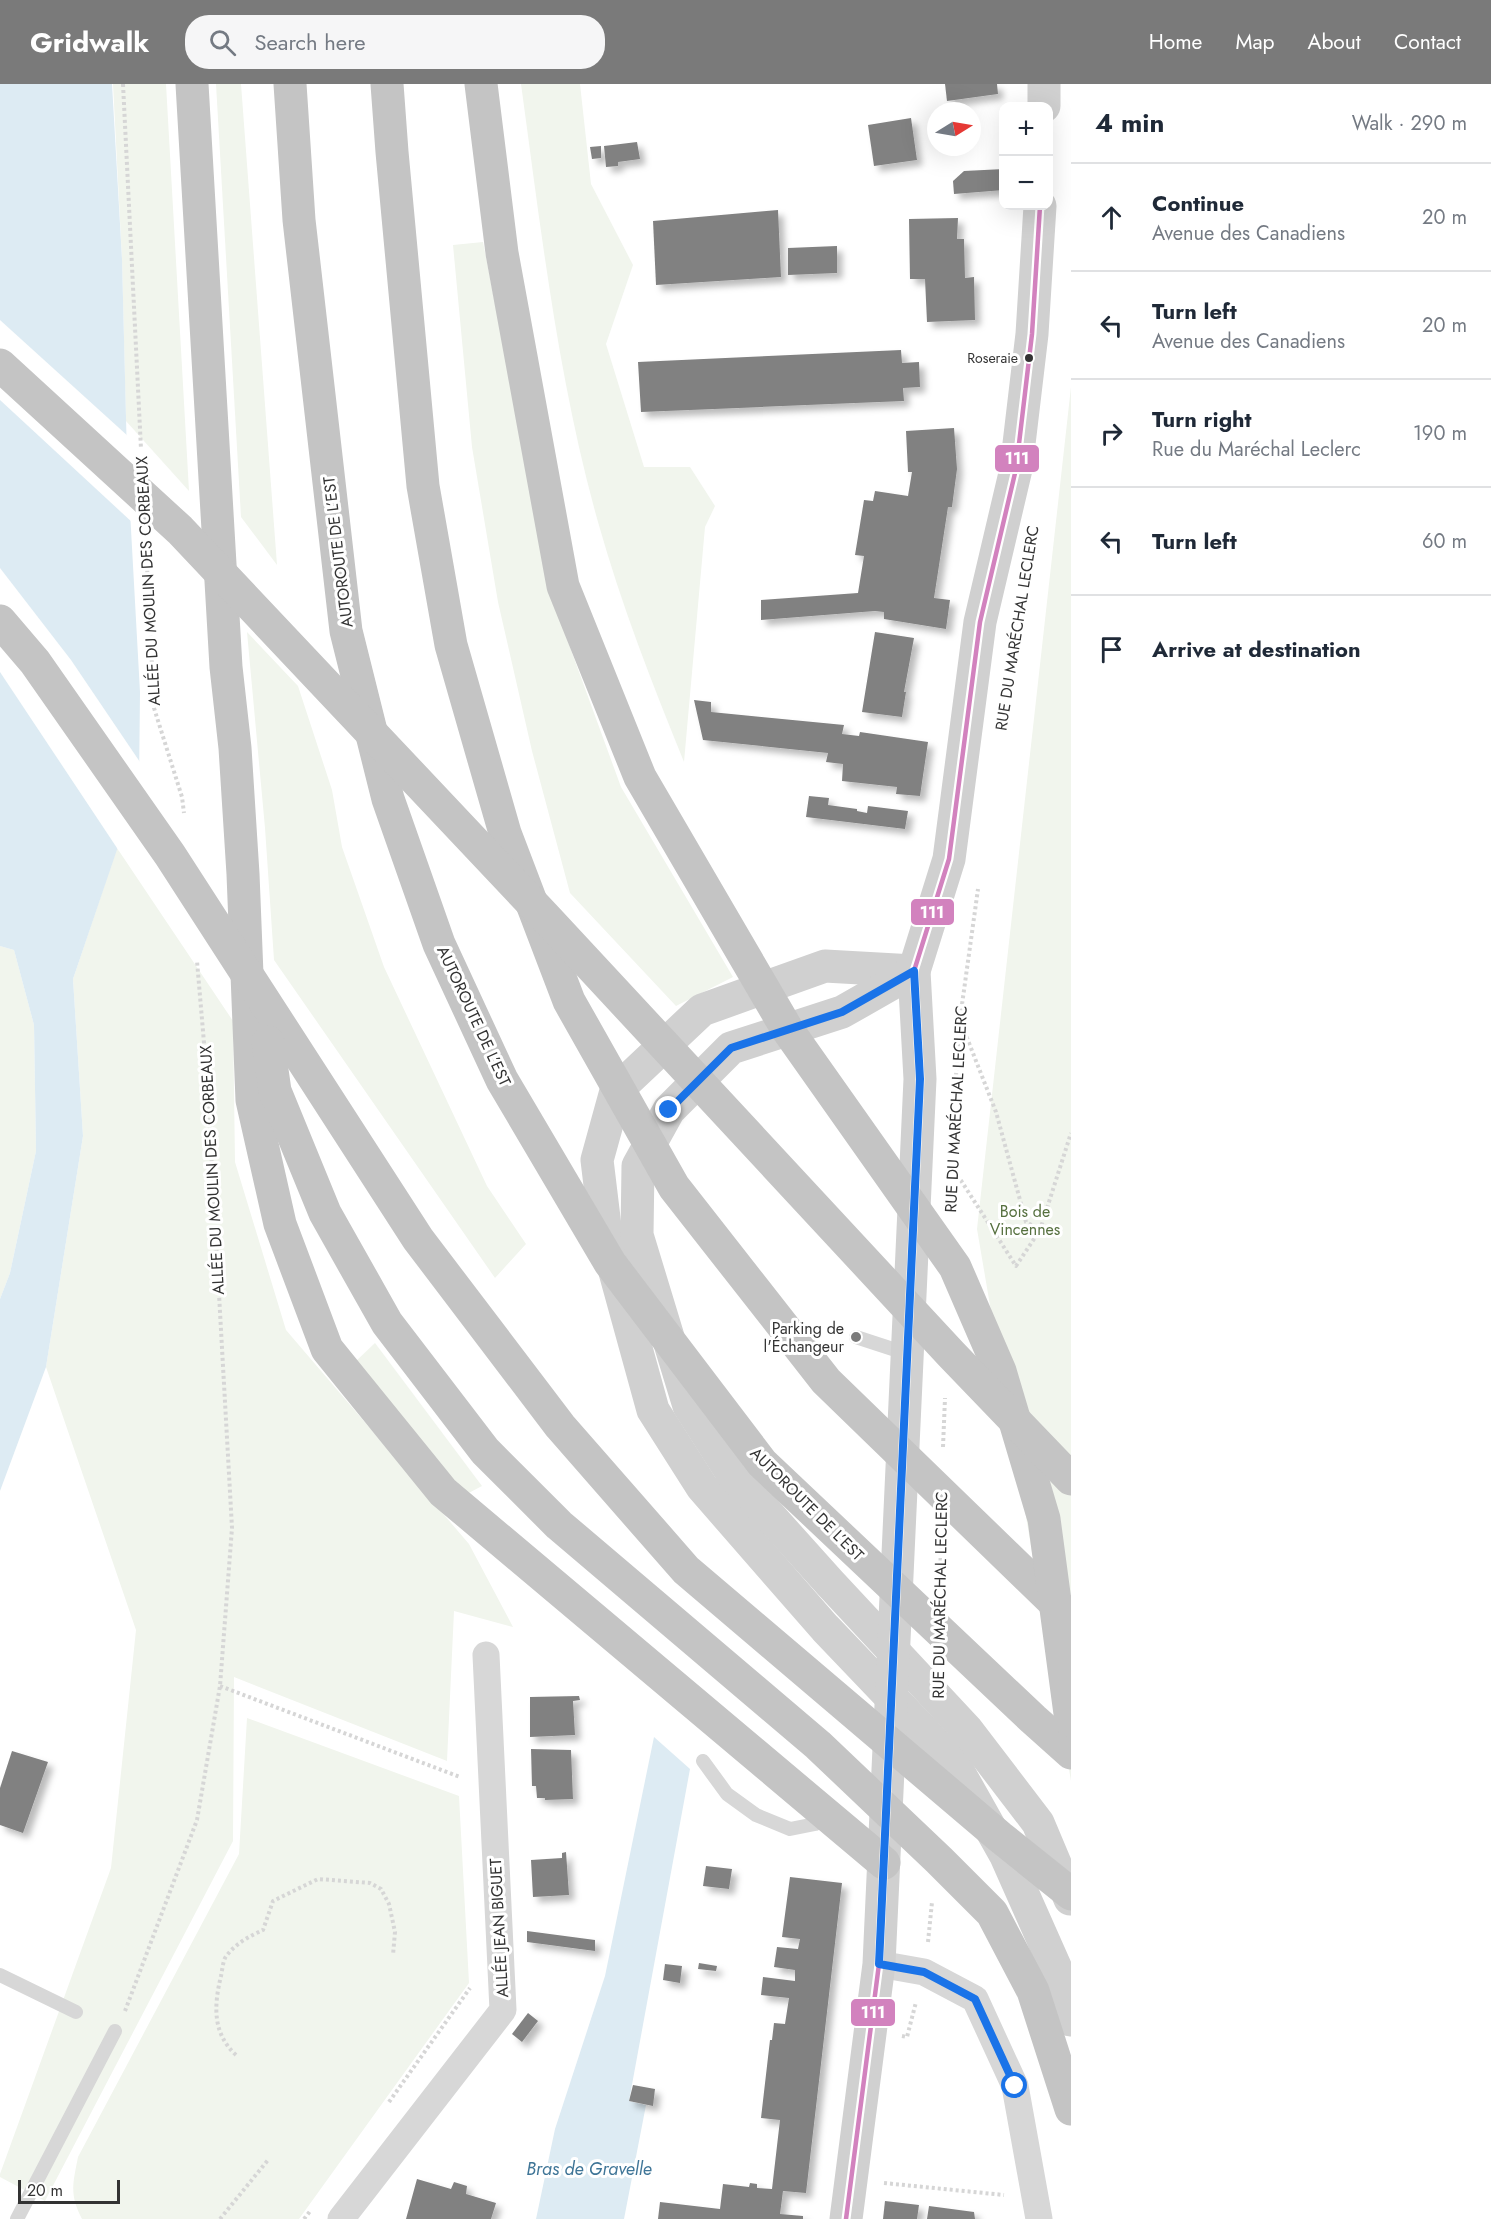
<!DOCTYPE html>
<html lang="en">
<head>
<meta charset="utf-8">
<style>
	:root { --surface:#fff; --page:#f6f6f7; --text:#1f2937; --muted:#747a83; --line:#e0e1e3; --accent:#7a7a7a }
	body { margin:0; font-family:Jost,sans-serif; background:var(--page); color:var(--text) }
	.controls { position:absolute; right:18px; top:18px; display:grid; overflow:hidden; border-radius:12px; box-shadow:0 6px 24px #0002 }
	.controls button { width:54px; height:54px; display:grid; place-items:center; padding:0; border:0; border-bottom:2px solid var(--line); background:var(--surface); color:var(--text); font:30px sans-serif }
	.compass { position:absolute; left:927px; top:18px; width:54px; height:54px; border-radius:50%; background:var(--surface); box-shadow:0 6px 24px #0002; rotate:79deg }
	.scale { position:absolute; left:18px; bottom:15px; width:102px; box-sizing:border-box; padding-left:6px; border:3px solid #333; border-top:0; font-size:16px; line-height:21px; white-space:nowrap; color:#333; -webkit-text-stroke:4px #fff; paint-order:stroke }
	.stop { position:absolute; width:18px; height:18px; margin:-14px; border:4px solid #1a73e8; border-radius:50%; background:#fff }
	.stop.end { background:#1a73e8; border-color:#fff; box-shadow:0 2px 6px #0008 }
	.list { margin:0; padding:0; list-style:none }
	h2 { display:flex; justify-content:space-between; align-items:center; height:78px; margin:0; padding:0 24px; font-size:26px }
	h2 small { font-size:20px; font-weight:400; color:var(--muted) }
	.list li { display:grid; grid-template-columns:39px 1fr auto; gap:18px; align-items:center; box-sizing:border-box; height:108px; padding:0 24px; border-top:2px solid var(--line) }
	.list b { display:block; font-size:22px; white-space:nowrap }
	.list p { margin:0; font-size:20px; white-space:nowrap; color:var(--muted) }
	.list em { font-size:20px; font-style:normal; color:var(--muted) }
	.icon { flex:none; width:33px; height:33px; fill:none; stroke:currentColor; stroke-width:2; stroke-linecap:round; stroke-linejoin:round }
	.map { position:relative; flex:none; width:1071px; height:2135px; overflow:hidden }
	header { display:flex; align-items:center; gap:36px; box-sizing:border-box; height:84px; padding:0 30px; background:var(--accent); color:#fff }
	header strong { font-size:28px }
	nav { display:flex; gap:33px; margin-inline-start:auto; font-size:21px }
	.search { width:420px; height:54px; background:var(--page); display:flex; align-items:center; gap:15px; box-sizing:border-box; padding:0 21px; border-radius:24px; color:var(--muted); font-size:22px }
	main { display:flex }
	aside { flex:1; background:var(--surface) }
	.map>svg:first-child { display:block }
	.green { fill:#f1f5ed }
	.water { fill:#ddebf3 }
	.pier { fill:#fff }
	.building { fill:#818181; filter:url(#shadow) }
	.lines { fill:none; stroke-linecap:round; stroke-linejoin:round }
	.path { stroke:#d6d6d6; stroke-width:4; stroke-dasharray:3 3; stroke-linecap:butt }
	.lane { stroke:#d7d7d7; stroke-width:14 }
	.street { stroke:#d7d7d7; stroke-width:27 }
	.secondary { stroke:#d0d0d0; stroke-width:33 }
	.highway { stroke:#c4c4c4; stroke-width:33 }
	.bus-1-casing { stroke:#fff; stroke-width:9 }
	.bus-1 { stroke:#d282be; stroke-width:4.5 }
	.route { stroke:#1a73e8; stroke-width:8 }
	.bus-dot { fill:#333; stroke:#fff; stroke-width:2 }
	.poi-dot { fill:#7a7a7a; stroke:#fff; stroke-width:2 }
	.labels { text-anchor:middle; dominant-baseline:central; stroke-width:6; stroke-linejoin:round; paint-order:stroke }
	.bus-label { font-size:14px; fill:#333; stroke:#fff; text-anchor:end }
	.street-label { font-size:16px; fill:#333; stroke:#fff }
	.park-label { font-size:16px; fill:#56703f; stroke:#fff }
	.poi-label { font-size:16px; fill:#333; stroke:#fff; text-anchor:end }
	.water-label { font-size:18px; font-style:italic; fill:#3f7597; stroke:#fff }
	.line-badge { stroke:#fff; stroke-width:2 }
	.badge-label { font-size:16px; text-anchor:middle; font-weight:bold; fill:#fff }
</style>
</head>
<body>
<header>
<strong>Gridwalk</strong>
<div class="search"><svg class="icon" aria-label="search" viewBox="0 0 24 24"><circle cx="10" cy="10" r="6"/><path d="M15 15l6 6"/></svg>Search here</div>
<nav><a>Home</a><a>Map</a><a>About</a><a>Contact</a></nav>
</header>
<main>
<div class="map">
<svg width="1071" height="2135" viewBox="0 0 1071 2135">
	<defs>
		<filter id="shadow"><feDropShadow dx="5.5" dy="5.5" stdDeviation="3" flood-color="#0004"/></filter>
	</defs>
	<rect width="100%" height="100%" fill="#fff"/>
	<g class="green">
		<path d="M113,0h53l23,407 -63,-70 -4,-162z"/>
		<path d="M216,0h25l36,481 -36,-48z"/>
		<path d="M521,0h59l11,100 42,81 -27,79 38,123h46l25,39 -10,21 -21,235c-32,-79 -63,-158 -86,-240 -40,-142 -57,-292 -77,-438z"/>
		<path d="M483,158l54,276 30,121 54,148 112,190 -57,29 -106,-113 -38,-142 -34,-149 -26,-155 -19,-202z"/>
		<path d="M1071,303v1394l-94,-552z"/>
		<path d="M247,548l51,54 34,104 10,57 42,120 103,219 39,58 -31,34 -221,-318 -9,-132z"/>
		<path d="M117,764l116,173 2,141 51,168 183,214 44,83 -59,-16 -7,150 -213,-84 -1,164 -188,360 -45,-24v-3l111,-306 25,-238 -90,-263 37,-231 -10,-157z"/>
		<path d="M0,862l14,4 20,75 2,126 -26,122 -10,26z"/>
		<path d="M375,1259l107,143 -21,11 -108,-133z"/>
		<path d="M247,1634l212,78 10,187 -170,236h-217c-13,-25 -9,-36 -4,-62l161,-303z"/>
	</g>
	<g class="water">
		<path d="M0,0h112l10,175 5,198 13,235 -1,93 -66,194 10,157 -37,231 -46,124v-192l10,-26 26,-122 -2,-126 -20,-75 -14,-4z"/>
		<path d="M654,1653l36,32 -61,332 17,4 -22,114h-88l19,-90 50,-153z"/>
	</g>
	<g class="pier">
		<path d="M0,236l129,117 5,87 -134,-124z"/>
		<path d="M0,484l71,92 71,105v20l-23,66 -119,-179z"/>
	</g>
	<g class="building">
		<path d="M945,0h52l1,10 -51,7z"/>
		<path d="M911,34l6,42 -43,6 -6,-41z"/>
		<path d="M637,58l3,17 -22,3v4l-12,1 -2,-21z"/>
		<path d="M601,62v12l-9,1 -2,-12z"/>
		<path d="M1004,85v21l-50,4 -1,-13 11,-10z"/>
		<path d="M778,126l3,67 -125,8 -3,-64z"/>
		<path d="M958,134l-1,21h7l1,39 9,-1 1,43 -48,2 -2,-43h-15l-1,-60z"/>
		<path d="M837,162v27l-49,2v-27z"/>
		<path d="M901,266l1,13 17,-1 1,25 -17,1 1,13 -263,11 -3,-50z"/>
		<path d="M954,344l3,41 -5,38h-4l-14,91 16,2 -4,29 -62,-10v-7l-9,-1 -114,9v-20l97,-7 6,-37 -9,-1 9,-55 9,1 2,-10 33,5 4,-24h-4l-2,-41z"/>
		<path d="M875,548l39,6 -10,54h2l-4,25 -40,-5z"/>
		<path d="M694,616l17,2v10l133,13 -2,9 17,2 1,-4 68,10 -8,54 -24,-2 1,-7 -55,-6 1,-17 -17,-2 2,-9 -125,-13z"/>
		<path d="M809,712l20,2 -1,7 29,4v2l10,2 1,-7 40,5 -3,18 -99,-12z"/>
		<path d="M579,1612l1,4 -7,1 2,34 -45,2v-40z"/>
		<path d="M531,1665l40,1 2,49 -28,1v-2h-8l-1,-12h-4z"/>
		<path d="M12,1667l36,11 -25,71 -23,-8v-37z"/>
		<path d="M566,1768l3,43 -36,2 -2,-37 31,-2v-5z"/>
		<path d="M706,1782l26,3 -3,20 -26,-3z"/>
		<path d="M790,1793l52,6 -36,310 -23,-2 -3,23 23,2v3h-145l2,-17 60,7 3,-25 26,3 1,-4 7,1v4l15,1 8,-69 -19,-2 9,-78h2l2,-17 11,1 4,-26 -28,-3 2,-18 32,4v-11l-21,-3 3,-20 21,2 2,-10 -18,-2z"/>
		<path d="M527,1847l68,9v11l-68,-9z"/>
		<path d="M699,1879l18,3 -1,5 -18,-2z"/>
		<path d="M665,1880l17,2 -2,17 -17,-3z"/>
		<path d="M528,1929l10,8 -16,21 -10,-8z"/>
		<path d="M633,2001l22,4 -2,17 -24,-5z"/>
		<path d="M417,2095l34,10 3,-7 13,4 -1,8 30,9 -5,16h-85z"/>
		<path d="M885,2117l34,4 -2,14h-34z"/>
		<path d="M929,2122l45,6 1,7h-48z"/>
	</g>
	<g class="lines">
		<g class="path">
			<path d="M123,0l18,365"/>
			<path d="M146,462l8,162 28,89 2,16"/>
			<path d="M1015,558l3,-20"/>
			<path d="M960,936l36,92 30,110 14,8 31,-97"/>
			<path d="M956,992l4,-57 18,-130"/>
			<path d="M951,1081l65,101 24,-36"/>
			<path d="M943,1363l2,-49"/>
			<path d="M940,1501l1,-46"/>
			<path d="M220,1602l240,91"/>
			<path d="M928,1858l4,-40"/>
			<path d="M125,1927l72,-191 23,-134 12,-158 -25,-450 -10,-117"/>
			<path d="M902,1952l5,1 9,-35"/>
			<path d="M236,1971c-24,-22 -22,-50 -15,-79 1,-5 2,-14 4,-18 9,-14 25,-22 38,-28l10,-29 45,-22 52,4 11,6 8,15 6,28 -2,23"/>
			<path d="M389,2018l81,-114"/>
			<path d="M884,2099l120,12"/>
			<path d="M220,2135l48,-59"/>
			<path d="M304,2135l7,-9"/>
		</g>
		<g class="lane">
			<path d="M856,1253l52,17"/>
			<path d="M703,1677l24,33 29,21 34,14 25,-5 13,-7"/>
			<path d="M0,1891l76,37"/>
			<path d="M17,2135l98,-188"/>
		</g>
		<g class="street">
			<path d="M879,1880l45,8 51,27 40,87 24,133"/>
			<path d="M341,2135l162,-209 -17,-355"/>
		</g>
		<g class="secondary">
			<path d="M1044,22v-22"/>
			<path d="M914,887l-89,-5 -123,44 -86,81 -19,69 10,83 46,167 49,77 123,141 128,134 53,94 55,124 10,40"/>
			<path d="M914,887l-72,41 -111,36 -62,62 -31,56 -1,69 52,171 44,69 97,108 137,147 71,93 32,76"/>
			<path d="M846,2135l33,-255 41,-885 -6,-108 35,-112 31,-237 36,-153 16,-135 8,-128"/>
		</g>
		<g class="highway">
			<path d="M192,0l34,583 9,81 8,126 9,226 28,124 47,125 116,143 441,371"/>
			<path d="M290,0l9,136 47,411 42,168 51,145 63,136 108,183 152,200 271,256 38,34"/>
			<path d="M387,0l5,68 31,334 28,159 54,188 64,168 105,186 152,194 234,227"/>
			<path d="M481,0l21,169 61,333 77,191 147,252 168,238 45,104 44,148 27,202"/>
			<path d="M0,281l180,165 368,390 403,434 120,125"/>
			<path d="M0,537l35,41 135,193 248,384 142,187 126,144 314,267 71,57"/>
			<path d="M268,958l7,49 50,122 62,110 98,128 74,74 259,220 121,115 53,53 41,78 38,118"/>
		</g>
		<g class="bus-1-casing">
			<path id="bus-1" d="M846,2135l33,-255 41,-885 -6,-108 35,-112 31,-237 36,-153 16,-135 8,-128"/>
		</g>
		<use href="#bus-1" class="bus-1"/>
	</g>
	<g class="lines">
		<path class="route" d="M669,1026l62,-62 111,-36 72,-41 6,108 -41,885 45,8 51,27 40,87"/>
	</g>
	<circle class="bus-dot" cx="1029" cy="274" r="5"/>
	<circle class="poi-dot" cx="856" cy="1253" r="6"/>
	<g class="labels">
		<g class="bus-label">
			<text x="1018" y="274">Roseraie</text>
		</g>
		<g class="street-label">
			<text transform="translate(338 468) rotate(-97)">AUTOROUTE DE L’EST</text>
			<text transform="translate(148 497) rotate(-93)">ALLÉE DU MOULIN DES CORBEAUX</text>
			<text transform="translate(1017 544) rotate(-81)">RUE DU MARÉCHAL LECLERC</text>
			<text transform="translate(474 932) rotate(65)">AUTOROUTE DE L’EST</text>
			<text transform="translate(956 1025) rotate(-87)">RUE DU MARÉCHAL LECLERC</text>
			<text transform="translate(212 1086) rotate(-93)">ALLÉE DU MOULIN DES CORBEAUX</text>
			<text transform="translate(807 1420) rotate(45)">AUTOROUTE DE L’EST</text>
			<text transform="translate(940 1511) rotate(-89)">RUE DU MARÉCHAL LECLERC</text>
			<text transform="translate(499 1844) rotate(-93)">ALLÉE JEAN BIGUET</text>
		</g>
		<g class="park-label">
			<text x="1025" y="1127">Bois de<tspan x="1025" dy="18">Vincennes</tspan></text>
		</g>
		<g class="poi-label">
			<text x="844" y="1244">Parking de<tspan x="844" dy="18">l'Échangeur</tspan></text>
		</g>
		<g class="water-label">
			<text x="589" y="2085">Bras de Gravelle</text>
		</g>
	</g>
	<g class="line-badge">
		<rect x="994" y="360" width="46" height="29" rx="6" fill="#d282be"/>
		<rect x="910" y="814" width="45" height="28" rx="6" fill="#d282be"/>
		<rect x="850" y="1914" width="46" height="29" rx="6" fill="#d282be"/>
	</g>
	<g class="badge-label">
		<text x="1017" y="380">111</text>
		<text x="932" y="834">111</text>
		<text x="873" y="1934">111</text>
	</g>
</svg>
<div class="controls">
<button>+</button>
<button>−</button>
</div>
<svg class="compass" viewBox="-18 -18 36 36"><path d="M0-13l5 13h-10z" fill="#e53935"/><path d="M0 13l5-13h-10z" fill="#747a83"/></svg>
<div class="scale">20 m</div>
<div class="stop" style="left:1015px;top:2002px"></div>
<div class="stop end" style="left:669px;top:1026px"></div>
</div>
<aside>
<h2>4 min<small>Walk · 290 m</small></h2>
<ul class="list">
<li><svg class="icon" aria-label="ahead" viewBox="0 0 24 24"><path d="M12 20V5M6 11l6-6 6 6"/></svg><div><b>Continue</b><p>Avenue des Canadiens</p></div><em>20 m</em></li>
<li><svg class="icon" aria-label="left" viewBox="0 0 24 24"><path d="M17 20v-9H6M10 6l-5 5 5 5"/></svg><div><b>Turn left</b><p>Avenue des Canadiens</p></div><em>20 m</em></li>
<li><svg class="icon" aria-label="right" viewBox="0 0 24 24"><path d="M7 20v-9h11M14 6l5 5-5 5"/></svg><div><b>Turn right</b><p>Rue du Maréchal Leclerc</p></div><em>190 m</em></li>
<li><svg class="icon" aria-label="left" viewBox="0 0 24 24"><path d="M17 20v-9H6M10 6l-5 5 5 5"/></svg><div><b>Turn left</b></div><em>60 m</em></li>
<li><svg class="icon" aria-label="arrive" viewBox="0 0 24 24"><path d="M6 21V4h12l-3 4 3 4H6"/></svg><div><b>Arrive at destination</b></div></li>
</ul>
</aside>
</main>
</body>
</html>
